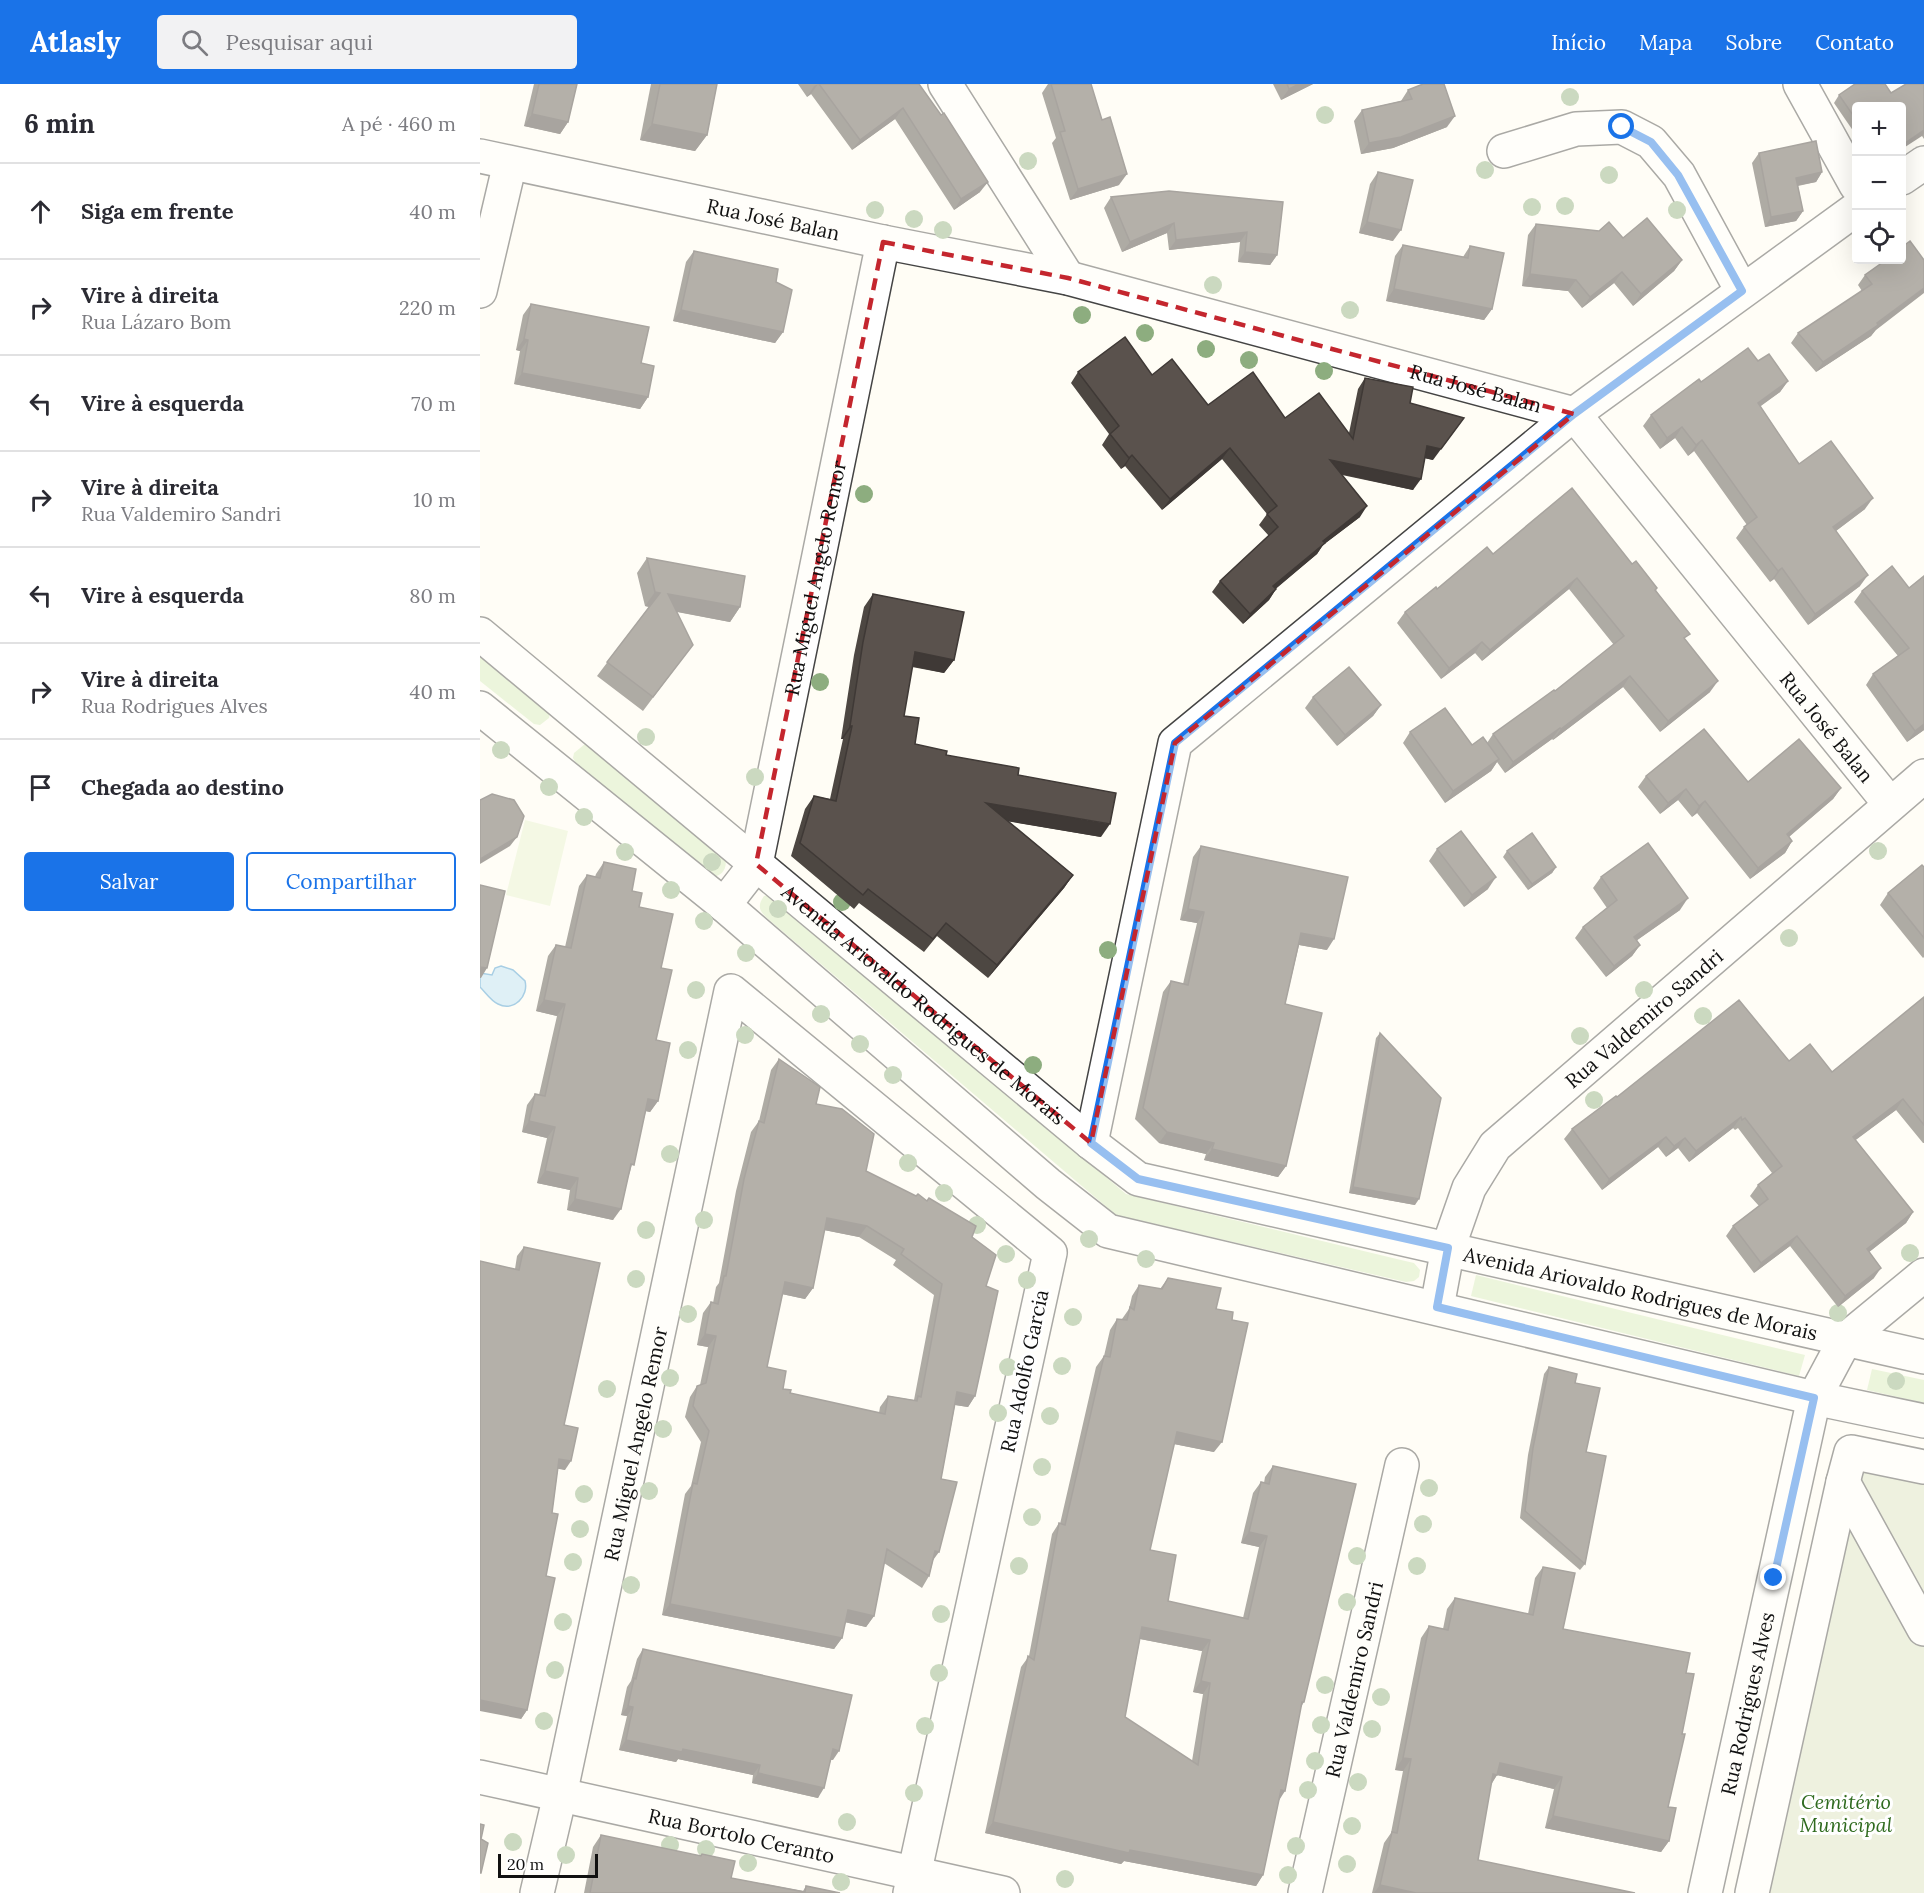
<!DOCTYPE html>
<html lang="pt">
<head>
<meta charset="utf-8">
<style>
	:root { --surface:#fff; --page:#f2f2f3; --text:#2b2b33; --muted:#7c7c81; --line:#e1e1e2; --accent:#1a73e8 }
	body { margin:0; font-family:Lora,serif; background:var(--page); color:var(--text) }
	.controls { position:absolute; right:18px; top:18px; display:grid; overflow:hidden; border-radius:6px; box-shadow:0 6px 24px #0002 }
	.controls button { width:54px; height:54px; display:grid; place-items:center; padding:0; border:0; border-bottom:2px solid var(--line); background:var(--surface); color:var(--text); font:30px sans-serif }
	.scale { position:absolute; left:18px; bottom:15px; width:100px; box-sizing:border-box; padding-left:6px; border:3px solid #111; border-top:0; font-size:16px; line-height:21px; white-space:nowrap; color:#111; -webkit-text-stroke:4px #fff; paint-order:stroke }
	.stop { position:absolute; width:18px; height:18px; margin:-14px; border:4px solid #1a73e8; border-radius:50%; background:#fff }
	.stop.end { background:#1a73e8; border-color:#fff; box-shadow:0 2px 6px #0008 }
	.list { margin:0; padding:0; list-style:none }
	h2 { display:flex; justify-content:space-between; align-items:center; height:78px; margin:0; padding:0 24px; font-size:26px }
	h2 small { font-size:20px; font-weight:400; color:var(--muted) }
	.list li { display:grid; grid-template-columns:39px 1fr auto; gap:18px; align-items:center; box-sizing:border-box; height:96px; padding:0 24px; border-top:2px solid var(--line) }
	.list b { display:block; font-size:22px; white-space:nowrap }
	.list p { margin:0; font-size:20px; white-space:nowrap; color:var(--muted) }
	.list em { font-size:20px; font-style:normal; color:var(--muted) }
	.actions { display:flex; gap:12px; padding:18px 24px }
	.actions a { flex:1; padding:14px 0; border:2px solid var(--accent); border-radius:6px; text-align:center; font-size:21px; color:var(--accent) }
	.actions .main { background:var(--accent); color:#fff }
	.icon { flex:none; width:33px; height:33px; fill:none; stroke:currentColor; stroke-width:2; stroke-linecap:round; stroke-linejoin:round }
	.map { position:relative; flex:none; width:1444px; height:1809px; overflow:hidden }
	header { display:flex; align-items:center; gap:36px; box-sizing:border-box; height:84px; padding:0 30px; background:var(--accent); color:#fff }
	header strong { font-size:28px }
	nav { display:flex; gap:33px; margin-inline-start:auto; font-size:21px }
	.search { width:420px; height:54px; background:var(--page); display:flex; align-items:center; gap:15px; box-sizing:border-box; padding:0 21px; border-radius:6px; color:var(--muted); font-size:22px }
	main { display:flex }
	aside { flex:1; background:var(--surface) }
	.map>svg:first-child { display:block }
	.green { fill:#d5ebbd }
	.cemetery { fill:#d9e3c4 }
	.pitch { fill:#e6f2cf }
	.water { fill:#b9e0f7; stroke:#3f96cf; stroke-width:1.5 }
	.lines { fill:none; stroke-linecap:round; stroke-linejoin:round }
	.minor-casing { stroke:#444; stroke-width:36 }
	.minor { stroke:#fff; stroke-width:33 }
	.tree { fill:#8dad7f }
	.wall { fill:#4d4742; fill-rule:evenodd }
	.shaded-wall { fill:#3f3936 }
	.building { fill:#5a524d; stroke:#3f3936; stroke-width:1.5; fill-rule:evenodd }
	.route { stroke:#1a73e8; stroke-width:8 }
	.marked { fill:none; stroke:#c4262e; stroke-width:4.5; stroke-dasharray:12 8; stroke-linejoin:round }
	.labels { text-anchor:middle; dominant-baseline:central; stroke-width:6; stroke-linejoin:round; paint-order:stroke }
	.street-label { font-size:20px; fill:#111; stroke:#fff }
	.park-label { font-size:20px; font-style:italic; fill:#2f6b1f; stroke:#fff }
</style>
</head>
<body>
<header>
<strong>Atlasly</strong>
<div class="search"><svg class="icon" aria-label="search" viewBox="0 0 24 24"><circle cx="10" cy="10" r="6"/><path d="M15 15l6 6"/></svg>Pesquisar aqui</div>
<nav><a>Início</a><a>Mapa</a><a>Sobre</a><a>Contato</a></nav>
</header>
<main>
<aside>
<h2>6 min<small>A pé · 460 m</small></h2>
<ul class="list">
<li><svg class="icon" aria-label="ahead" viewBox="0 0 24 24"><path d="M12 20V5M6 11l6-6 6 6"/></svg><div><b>Siga em frente</b></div><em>40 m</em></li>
<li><svg class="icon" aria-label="right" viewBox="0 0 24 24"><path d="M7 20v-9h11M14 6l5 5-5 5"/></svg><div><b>Vire à direita</b><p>Rua Lázaro Bom</p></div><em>220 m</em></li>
<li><svg class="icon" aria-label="left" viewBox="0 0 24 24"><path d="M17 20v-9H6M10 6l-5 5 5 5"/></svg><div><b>Vire à esquerda</b></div><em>70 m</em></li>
<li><svg class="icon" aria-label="right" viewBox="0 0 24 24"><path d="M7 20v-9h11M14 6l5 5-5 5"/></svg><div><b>Vire à direita</b><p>Rua Valdemiro Sandri</p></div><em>10 m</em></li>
<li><svg class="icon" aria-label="left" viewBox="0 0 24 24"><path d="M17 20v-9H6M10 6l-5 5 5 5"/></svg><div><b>Vire à esquerda</b></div><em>80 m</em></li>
<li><svg class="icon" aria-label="right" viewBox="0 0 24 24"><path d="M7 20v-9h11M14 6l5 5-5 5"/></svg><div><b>Vire à direita</b><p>Rua Rodrigues Alves</p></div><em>40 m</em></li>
<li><svg class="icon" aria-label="arrive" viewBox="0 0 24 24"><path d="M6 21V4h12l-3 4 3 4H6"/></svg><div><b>Chegada ao destino</b></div></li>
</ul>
<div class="actions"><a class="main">Salvar</a><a>Compartilhar</a></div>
</aside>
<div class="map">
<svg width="1444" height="1809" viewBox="0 0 1444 1809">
	<rect width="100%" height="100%" fill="#fffdf5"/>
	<g class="green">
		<path d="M0,568l70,60 -1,6 -9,7 -6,-1 -54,-43z"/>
		<path d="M105,660l5,1 135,113c3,10 -3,19 -14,19l-134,-112 -4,-7 1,-5z"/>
		<path d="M292,810l354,300 275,66 13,3 6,7 -1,7 -5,4 -8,1 -290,-67 -348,-296c-9,-8 -11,-13 -4,-23z"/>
		<path d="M996,1191l329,80 -6,21 -328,-80z"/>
		<path d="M1392,1285l52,11v23l-57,-13z"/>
	</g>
	<path class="cemetery" d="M1368,1354l76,16v439h-175z"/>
	<path class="pitch" d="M45,736l43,11 -18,75 -44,-11z"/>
	<path class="water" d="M21,882l12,4 12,11c4,15 -11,31 -27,23 -7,-3 -12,-11 -18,-17v-14l12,2 3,-7z"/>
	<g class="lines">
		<g class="minor-casing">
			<g id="minor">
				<path d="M465,0l123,194"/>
				<path d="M1320,0l56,101"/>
				<path d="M1024,67l72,-22 46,-2 29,15 28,33 63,116"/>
				<path id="s1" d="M0,72l403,86 185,36 506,136 316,390"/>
				<path d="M1422,94l22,-15"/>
				<path d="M0,207l30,-128"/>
				<path id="s2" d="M0,550l611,509 47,36 786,178"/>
				<path d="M0,624l244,197 324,279 60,47 706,167 110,23"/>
				<path id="s3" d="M244,821l32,-41 127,-622"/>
				<path d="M611,1059l84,-400 399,-329 282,-205"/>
				<path id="s4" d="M957,1223l11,-59 21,-60 26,-42 429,-370"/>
				<path d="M1363,1398l81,147"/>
				<path id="s5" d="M0,1693l523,116"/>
				<path id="s6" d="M57,1809l23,-98 171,-804 319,262 -140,640"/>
				<path id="s7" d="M825,1809l97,-428"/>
				<path id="s8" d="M1225,1809l109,-495 31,-58 79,-65"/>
				<path d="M1272,1809l91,-411 8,-30 73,15"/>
			</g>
		</g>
		<use href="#minor" class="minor"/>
	</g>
	<g class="tree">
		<circle cx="1090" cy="13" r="9"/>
		<circle cx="845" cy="31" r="9"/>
		<circle cx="548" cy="77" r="9"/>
		<circle cx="1005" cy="86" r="9"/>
		<circle cx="1129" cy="91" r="9"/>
		<circle cx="1085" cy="122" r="9"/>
		<circle cx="1052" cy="123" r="9"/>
		<circle cx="395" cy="126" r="9"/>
		<circle cx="1197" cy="126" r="9"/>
		<circle cx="434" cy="135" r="9"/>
		<circle cx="463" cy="146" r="9"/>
		<circle cx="733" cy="201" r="9"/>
		<circle cx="870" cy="226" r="9"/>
		<circle cx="602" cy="231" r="9"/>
		<circle cx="665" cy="249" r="9"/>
		<circle cx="726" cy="265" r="9"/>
		<circle cx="769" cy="276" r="9"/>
		<circle cx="844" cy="287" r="9"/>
		<circle cx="384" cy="410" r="9"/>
		<circle cx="340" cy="598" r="9"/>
		<circle cx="166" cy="653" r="9"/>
		<circle cx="21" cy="666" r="9"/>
		<circle cx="275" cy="693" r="9"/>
		<circle cx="69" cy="703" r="9"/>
		<circle cx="104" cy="733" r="9"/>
		<circle cx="1398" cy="767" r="9"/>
		<circle cx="145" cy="768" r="9"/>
		<circle cx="232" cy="778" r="9"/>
		<circle cx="191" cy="806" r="9"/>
		<circle cx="362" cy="818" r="9"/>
		<circle cx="298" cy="825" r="9"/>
		<circle cx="224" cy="837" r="9"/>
		<circle cx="1309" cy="854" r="9"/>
		<circle cx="628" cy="866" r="9"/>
		<circle cx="266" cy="869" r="9"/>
		<circle cx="216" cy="906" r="9"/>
		<circle cx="1164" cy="906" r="9"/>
		<circle cx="341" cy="930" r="9"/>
		<circle cx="1223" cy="932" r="9"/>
		<circle cx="265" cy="951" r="9"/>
		<circle cx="1100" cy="952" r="9"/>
		<circle cx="380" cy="960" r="9"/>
		<circle cx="208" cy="966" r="9"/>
		<circle cx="553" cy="981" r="9"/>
		<circle cx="413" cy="991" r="9"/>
		<circle cx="1114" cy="1016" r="9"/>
		<circle cx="190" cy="1070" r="9"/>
		<circle cx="428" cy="1079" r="9"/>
		<circle cx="464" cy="1109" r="9"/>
		<circle cx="224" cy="1136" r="9"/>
		<circle cx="497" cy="1141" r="9"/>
		<circle cx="166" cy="1146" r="9"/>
		<circle cx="609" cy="1155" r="9"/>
		<circle cx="1430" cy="1169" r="9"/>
		<circle cx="526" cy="1170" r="9"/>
		<circle cx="666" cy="1175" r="9"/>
		<circle cx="156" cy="1195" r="9"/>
		<circle cx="547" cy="1196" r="9"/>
		<circle cx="1358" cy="1229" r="9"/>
		<circle cx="208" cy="1230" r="9"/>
		<circle cx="593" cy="1233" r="9"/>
		<circle cx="582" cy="1282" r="9"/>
		<circle cx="528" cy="1283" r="9"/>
		<circle cx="190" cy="1294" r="9"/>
		<circle cx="1416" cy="1297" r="9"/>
		<circle cx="127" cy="1305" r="9"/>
		<circle cx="518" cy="1329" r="9"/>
		<circle cx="570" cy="1332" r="9"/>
		<circle cx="183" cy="1345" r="9"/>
		<circle cx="562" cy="1383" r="9"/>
		<circle cx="949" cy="1404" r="9"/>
		<circle cx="169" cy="1407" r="9"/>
		<circle cx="104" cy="1410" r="9"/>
		<circle cx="552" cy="1433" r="9"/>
		<circle cx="943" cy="1440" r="9"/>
		<circle cx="100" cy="1445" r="9"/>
		<circle cx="877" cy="1472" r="9"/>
		<circle cx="93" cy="1478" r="9"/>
		<circle cx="539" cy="1482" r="9"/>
		<circle cx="937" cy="1482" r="9"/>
		<circle cx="151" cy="1501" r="9"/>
		<circle cx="867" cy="1518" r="9"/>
		<circle cx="461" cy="1530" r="9"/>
		<circle cx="83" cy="1538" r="9"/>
		<circle cx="75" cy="1586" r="9"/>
		<circle cx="459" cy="1589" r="9"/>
		<circle cx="845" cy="1601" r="9"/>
		<circle cx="901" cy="1613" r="9"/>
		<circle cx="64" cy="1637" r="9"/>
		<circle cx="841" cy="1641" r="9"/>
		<circle cx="445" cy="1642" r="9"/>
		<circle cx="892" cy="1645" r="9"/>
		<circle cx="835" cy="1677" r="9"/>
		<circle cx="878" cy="1698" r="9"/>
		<circle cx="828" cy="1706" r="9"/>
		<circle cx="434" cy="1709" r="9"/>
		<circle cx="367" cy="1738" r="9"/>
		<circle cx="872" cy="1742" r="9"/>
		<circle cx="33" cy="1758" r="9"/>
		<circle cx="190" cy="1761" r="9"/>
		<circle cx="816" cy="1762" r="9"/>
		<circle cx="226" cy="1765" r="9"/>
		<circle cx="86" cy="1771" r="9"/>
		<circle cx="268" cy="1779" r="9"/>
		<circle cx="867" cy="1780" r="9"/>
		<circle cx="808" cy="1791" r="9"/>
		<circle cx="585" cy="1795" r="9"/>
		<circle cx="361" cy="1798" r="9"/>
	</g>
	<g class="wall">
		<path d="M54,0h43l-9,38 -8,12 -36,-8z"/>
		<path d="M171,0h66l-10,51 -12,16 -55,-11z"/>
		<path d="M318,0h121l61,108 -26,18 -59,-91 -43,31 -41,-56 -4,3z"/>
		<path d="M568,0h3l51,36 17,65 -49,15 -18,-57 4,-5 -14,-45z"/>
		<path d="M793,0h40l-32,16z"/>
		<path d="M1444,0v55l-2,-3 -65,-30v28l-1,1 -22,-32 5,-8 52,-2z"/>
		<path d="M928,6l39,37 -54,21 -32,6 -7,-33 8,-11 39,-9z"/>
		<path d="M1279,69l63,19 -6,10 -18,4 5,25 -7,10 -31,6 -13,-64z"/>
		<path d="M898,88l15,69 -34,-8 11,-49z"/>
		<path d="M631,113l172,5 -6,53 -7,10 -32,-3 2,-20 -71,8 -2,-17 -45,19 -18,-44z"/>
		<path d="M1056,140l87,14 59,22 -8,11 -41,35 -19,-23 -32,25 -14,-17 -46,-5 6,-51z"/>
		<path d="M923,161l60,12 7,-11 22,63 -8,11 -98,-19 9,-45z"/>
		<path d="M214,167l82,31 7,50 -8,11 -102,-22 13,-59z"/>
		<path d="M1444,176l-53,76 -55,36 -25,-29 7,-10 64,-42 -4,-6 7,-10z"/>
		<path d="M51,220l110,59 7,34 -8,12 -126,-25 6,-33 -4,-1 7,-35z"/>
		<path d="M1278,277l30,20 -8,11 -20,14 39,58 66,45 -29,22 24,55 -52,39 -34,-46 -4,3 -34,-44 8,-11 3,-2 -53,-74 -6,5 -13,-18 -15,11 -17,-23 8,-11 50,-33z"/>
		<path d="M598,288l74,3 56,30 77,13 64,15 9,-44 7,-11 45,25 23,57 -8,-2 -12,32 -71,-15 18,42 -37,28 -6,9 -41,34v1l-7,11 -26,24 -31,-32 8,-11 49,-45 -10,-11 8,-11 -45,-55 -60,51 -37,-44 -4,3 -19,-24 7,-11 -38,-51z"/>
		<path d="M1013,470l139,10 25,24 -1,2 29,50 25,52 -50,40 -37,-45 -70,53 -1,-1 -47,34 -8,-11 -6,9 -46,32 -42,-60 7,-11 62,13 15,-2 6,-9 62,-43 59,-46 -45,-56 -87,72 -7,-8 -34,26 -44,-56 8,-11 32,-23z"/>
		<path d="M167,474l93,49 -10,15 -53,-10 5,47 -39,52 -46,-35 52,-69 -4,-1 -8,-33z"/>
		<path d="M1444,492v154l-17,12 -41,-57 7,-11 25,-18 -44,-54 8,-11 47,-3z"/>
		<path d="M393,510l81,66 -10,13 -32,-6 -8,49 11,28 31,11 72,20 83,62 -93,-16 65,54 -9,13 -76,90 -51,-42 -13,16 -65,-49 -5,6 -63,-53 14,-47 9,-13 16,3 13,-60h-2l13,-84 10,-48z"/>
		<path d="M833,613l68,8 -8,11 -36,30 -32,-38z"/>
		<path d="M1166,692l102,6 93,6 -8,11 -44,38 3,4 -7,12 -35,26 -53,-66 -5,4 -14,-17 -18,14 -22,-27z"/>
		<path d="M721,762l126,104 -28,-5 -14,59 1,162 -8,11 -74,-17 2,-6 -47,-11 -24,-24 28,-127 8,-11 12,3 14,-61 -17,-3 13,-63z"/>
		<path d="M957,765l51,40 -24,18 -35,-46z"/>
		<path d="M1027,767l49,16 -4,6 -24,17 -25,-33z"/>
		<path d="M124,778l28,29 7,16 22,61 -5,72 2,61 -8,11 -4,-1 -16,61 -17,48 -46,-10 3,-20 -33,-7 10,-45 -25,-6 5,-27 8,-11 4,1 18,-79 -21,-5 12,-55 8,-11 9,2 14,-61 8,-11 8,2 1,-3z"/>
		<path d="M1444,783v90l-1,1 -43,-53 8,-12z"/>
		<path d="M1121,793l79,33 -43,30 3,5 -8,11 -26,21 -31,-39 8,-11 24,-19 -14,-20z"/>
		<path d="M1444,913v146h-1l-27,-33 -41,30 58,72 -7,11 -37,29 5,26 -36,29 -48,-61 -36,27 -28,-37 7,-10 26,-20 -9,-10 8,-11 14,-12 -34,-45 -3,2 -2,-2 -44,34 -11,-14 -12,9 -8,-10 -56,43 -38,-51 8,-10 45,-32 172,-36 43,11z"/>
		<path d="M900,949l35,172 -66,-12 27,-155z"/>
		<path d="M299,975l37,45 50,67 106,66 14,49 -11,110 -7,11 -13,-2 -14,74 -8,82 -4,15 -7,12 -38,-25 -10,53 -8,11 -21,-5 -3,16 -8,11 -172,-34 23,-121 6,-8 10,-44 -16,-25 5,-20 7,-11 3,-1 8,-38 -11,-2 6,-32 8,-11 2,1 3,-16 3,-4 17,-92 15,-59 8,-11 12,-51zM344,1146l35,7 37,23 -3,5 41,30 -20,105 -26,-4 -8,11 -1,6 -89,-20 -7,-4 -16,-22 15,-73 23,5 8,-11z"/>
		<path d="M44,1163l40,178 1,45 -7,-2 -6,45 -6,63 -19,134 -6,9 -6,-450 2,-13z"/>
		<path d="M688,1194l48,31 -2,143 -40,-8 -24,106 18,51 75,17 16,-71 -18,-4 12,-50 8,-11 3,1 1,-6 8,-11 31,236 -3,5 -23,94 -15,74 -7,11 -132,-25 -3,3 -136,-31 36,-166 8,-11 23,-122 7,-11 1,1 36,-157 8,-11 6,-26 7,-11h5l7,-10 3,-13 7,-11 21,4zM660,1555l62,12 -9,41 10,2 -11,67 -67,-44z"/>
		<path d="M1069,1283l26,16 11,69 -1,112 -5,6 -60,-52 8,-63 16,-81z"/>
		<path d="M1063,1483l20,62 123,44 -18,134 1,34 -8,11 -116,-24 9,-39 -57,-14 -6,10 -13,75 157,33h-263l12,-50 7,-10 12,-62 -8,-1 26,-132 8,-12 14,3 4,-20 8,-11 73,16 7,-36z"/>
		<path d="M163,1565l190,111h-2l-13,38 -66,-15 1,-8 -75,-16 -2,3 -57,-12 8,-34 -6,-1 6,-28 4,-6 6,-22z"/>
		<path d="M121,1751l99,21 2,-2 29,24 72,13 3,-5 34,7h-256l9,-46z"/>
	</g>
	<g class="shaded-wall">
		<path d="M338,0l-7,10 -4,3 7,-11z"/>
		<path d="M819,0h14l-32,16 8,-11z"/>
		<path d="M423,24l-8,11 -43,31 8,-10z"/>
		<path d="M52,30l36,8 -8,12 -36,-8z"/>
		<path d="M975,32l-8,11 -54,21 -32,6 8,-11z"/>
		<path d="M172,40l55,11 -12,16 -55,-11z"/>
		<path d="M1444,46v3l-2,3 -20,13v-4z"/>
		<path d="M1342,88l-6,10 -27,5 7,-9z"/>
		<path d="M647,90l-8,11 -49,15 8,-11z"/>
		<path d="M508,98l-8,10 -26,18 7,-11z"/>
		<path d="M1323,127l-7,10 -31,6 6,-10z"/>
		<path d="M887,138l34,8 -8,11 -34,-8z"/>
		<path d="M694,139l-7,10 -45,19 8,-10z"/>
		<path d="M767,148l-7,10 -71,8 7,-10z"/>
		<path d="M765,168l32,3 -7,10 -32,-3z"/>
		<path d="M1202,176l-8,11 -41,35 8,-12z"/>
		<path d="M1142,188l-8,11 -32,25 8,-11z"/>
		<path d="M1050,190l46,6 -8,11 -46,-5z"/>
		<path d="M1444,204v5l-48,37 -5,6 -55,36 7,-10 54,-39z"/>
		<path d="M914,205l98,20 -8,11 -98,-19z"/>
		<path d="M201,226l102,22 -8,11 -102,-22z"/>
		<path d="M44,255l4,1 -8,11 -4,-1z"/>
		<path d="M42,289l126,24 -8,12 -126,-25z"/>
		<path d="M1308,297l-8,11 -30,22 8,-11z"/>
		<path d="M984,334l-31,42 -14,-3 8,-11z"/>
		<path d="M1202,343l-7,11 -15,11 7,-11z"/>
		<path d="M1222,356l-8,11 -6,5 8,-11z"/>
		<path d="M750,364l-8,11 -60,51 8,-11z"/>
		<path d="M652,371l-7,11 -4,3 8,-11z"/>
		<path d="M850,376l91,19 -8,11 -90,-20z"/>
		<path d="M1393,414l-8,11 -40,30 8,-12z"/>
		<path d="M887,422l-7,11 -37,28 -6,9 -51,43 7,-11 50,-45z"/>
		<path d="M1302,484l-8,11 -4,3 8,-11z"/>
		<path d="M1388,491l-8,11 -52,39 7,-11z"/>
		<path d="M1097,494l-8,11 -87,72 8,-11z"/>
		<path d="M796,505l-7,11 -26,24 7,-10z"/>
		<path d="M175,508l5,1 -10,14 -5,-1z"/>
		<path d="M188,510l72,13 -10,15 -72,-14z"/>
		<path d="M1002,558l-7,11 -34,26 8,-11z"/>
		<path d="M435,568l39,8 -10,13 -38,-8z"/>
		<path d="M1150,592l-7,11 -70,53 8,-11z"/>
		<path d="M1238,597l-8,11 -50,40 8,-11z"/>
		<path d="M901,621l-8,11 -36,30 8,-11z"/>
		<path d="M1444,640v6l-17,12 8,-11z"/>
		<path d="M370,642h2l-9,13h-2z"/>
		<path d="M1080,644l-8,11 -47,34 8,-11z"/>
		<path d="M1019,675l-8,12 -46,32 8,-12z"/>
		<path d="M1361,704l-8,11 -54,46 8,-11z"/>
		<path d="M1206,705l-8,11 -18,14 8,-11z"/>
		<path d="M1225,717l-8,12 -5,4 7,-11z"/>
		<path d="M506,719l124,21 -9,13 -125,-21z"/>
		<path d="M37,753l-7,9 -30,18v-5z"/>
		<path d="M1312,757l-7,12 -35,26 8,-11z"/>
		<path d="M1076,783l-4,6 -24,17 4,-6z"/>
		<path d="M593,791l-9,13 -76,90 9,-13z"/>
		<path d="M1016,793l-8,12 -24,18 8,-12z"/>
		<path d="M1208,814l-8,12 -54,38 8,-11z"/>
		<path d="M708,825l16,3 -7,11 -17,-3z"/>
		<path d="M821,849l33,6 -7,11 -33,-6z"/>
		<path d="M1160,861l-8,11 -26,21 8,-11z"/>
		<path d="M0,883l7,1 -6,10h-1z"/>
		<path d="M64,916l21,4 -8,12 -21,-5z"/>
		<path d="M168,1015l10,2 -8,11 -10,-2z"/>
		<path d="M1423,1015l-7,11 -51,38 8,-11z"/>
		<path d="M1261,1033l-8,11 -44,34 7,-11z"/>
		<path d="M49,1037l26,6 -8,11 -25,-6z"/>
		<path d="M687,1048l47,11 -8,11 -47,-11z"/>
		<path d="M1186,1053l-8,10 -56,43 7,-11z"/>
		<path d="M1205,1054l-7,10 -12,9 8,-11z"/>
		<path d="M732,1065l74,17 -8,11 -74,-17z"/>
		<path d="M65,1087l33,7 -8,12 -33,-7z"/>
		<path d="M873,1103l66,12 -4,6 -66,-12z"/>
		<path d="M95,1115l46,10 -8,11 -46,-10z"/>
		<path d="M1433,1128l-7,11 -47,37 8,-11z"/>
		<path d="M347,1134l40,8 -8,11 -40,-8z"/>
		<path d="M1317,1152l-7,10 -36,27 7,-10z"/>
		<path d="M1401,1184l-7,10 -36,29 7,-11z"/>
		<path d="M305,1198l28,6 -8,11 -28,-6z"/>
		<path d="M225,1250l11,2 -8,11 -11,-2z"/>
		<path d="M477,1308l18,4 -7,11 -19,-3z"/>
		<path d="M697,1348l45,10 -8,10 -45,-9z"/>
		<path d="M79,1375l12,2 -6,9 -12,-2z"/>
		<path d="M769,1448l18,4 -8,11 -18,-4z"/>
		<path d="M455,1467l4,1 -8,11z"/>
		<path d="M190,1520l172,34 -8,11 -172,-34z"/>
		<path d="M368,1526l26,6 -8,11 -26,-6z"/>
		<path d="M662,1543l68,13 -8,11 -67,-13z"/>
		<path d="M721,1597l9,2 -7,11 -10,-2z"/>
		<path d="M0,1616l47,10 -6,9 -41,-8z"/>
		<path d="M148,1622l5,1 -6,9 -6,-1z"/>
		<path d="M146,1656l57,9 77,16 -7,10 -75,-16 -2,3 -57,-12z"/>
		<path d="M353,1665l6,2 -6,9 -7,-1z"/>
		<path d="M923,1674l8,1 -8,12 -8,-1z"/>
		<path d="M1020,1679l62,14 -8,12 -57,-14 -8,12 -4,-1z"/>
		<path d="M278,1689l66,15 -6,10 -66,-15z"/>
		<path d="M801,1706l4,1 -7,11z"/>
		<path d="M1073,1732l116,25 -8,11 -116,-24z"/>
		<path d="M513,1738l137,28 133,25 -7,11 -132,-25 -3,3 -136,-31z"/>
		<path d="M900,1801l36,8h-42z"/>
	</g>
	<g class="building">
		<path d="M59,0h38l-9,38 -36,-8z"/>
		<path d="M180,0h57l-10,51 -55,-11z"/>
		<path d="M339,0h100l22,31 3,-2 44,69 -27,17 -58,-91 -43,32z"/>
		<path d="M571,0h40l11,36 8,-3 17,57 -49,15 -18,-57 5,-1z"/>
		<path d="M807,0h12l-10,5z"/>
		<path d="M943,0h21l11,32 -54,21 -32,6 -7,-33 50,-11 -4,-9z"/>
		<path d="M1375,0h30l6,9 15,-9h18v46l-22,15v-39h-45v15l-18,-26z"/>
		<path d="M1336,57l6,31 -26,6 7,33 -32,6 -12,-64z"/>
		<path d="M898,88l35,8 -12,50 -34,-8z"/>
		<path d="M689,107l114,11 -6,53 -32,-3 2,-20 -71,8 -2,-17 -44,19 -19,-45z"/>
		<path d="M1167,134l35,42 -41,34 -19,-22 -32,25 -14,-17 -46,-6 6,-50 63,7 10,-9 14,16z"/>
		<path d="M1430,157l14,19v28l-47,35 1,2 -55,37 -25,-29 74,-49 -7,-9 21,-15h16v-13z"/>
		<path d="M923,161l65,13 2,-12 34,7 -12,56 -98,-20z"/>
		<path d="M214,167l84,18 -2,13 16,8 -9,42 -102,-22z"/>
		<path d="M51,220l118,23 -8,36 13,3 -6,31 -126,-24 6,-33 -4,-1z"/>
		<path d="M645,253l27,38 20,-16 36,46 45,-33 32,46 34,-25 34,46 12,-61 48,9 -3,16 54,15 -23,31 -14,-3 -6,33 -91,-19 37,46 -44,35 2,2 -52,43 3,3 -26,25 -30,-33 58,-54 -11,-13 10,-8 -47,-58 -60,51 -38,-44 -3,3 -19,-24 9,-8 -41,-54z"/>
		<path d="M1268,264l10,13 11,-7 19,27 -30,22 41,61 32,-23 42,57 -40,29 35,48 -53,39 -33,-46 -4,3 -34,-44 13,-10 -55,-77 -6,5 -14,-18 -15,11 -16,-23 48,-36 2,3z"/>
		<path d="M1092,404l60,76 4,-3 21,27 -2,2 35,44 -6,4 34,43 -50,40 -38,-45 -69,53 -1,-1 -47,34 -20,-28 61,-44 1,1 69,-55 -47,-58 -87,72 -8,-8 -33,26 -44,-56 31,-25 1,2 50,-42 6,7z"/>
		<path d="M167,474l98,18 -5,31 -72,-13 25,51 -40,52 -46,-35 53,-69 -5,-1z"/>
		<path d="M1412,482l17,22 15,-12v148l-9,7 -42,-57 36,-26 -47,-57z"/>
		<path d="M393,510l91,18 -10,48 -39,-8 -11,64 15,2 -4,26 32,7 -1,4 73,13 -1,7 98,18 -6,31 -124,-21 87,72 -76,90 -51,-42 -13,16 -65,-50 -5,6 -63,-52 14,-47 22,5 16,-75h-2l13,-84z"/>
		<path d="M869,583l32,38 -36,30 -32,-38z"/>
		<path d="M965,624l27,37 11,-8 16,22 -46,32 -43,-59z"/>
		<path d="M1224,645l44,53 51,-43 42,49 -54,46 5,7 -34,27 -53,-67 -6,5 -13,-17 -18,14 -22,-27z"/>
		<path d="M12,710l22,6 10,16 -7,21 -37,22v-59z"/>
		<path d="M981,747l35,46 -24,18 -35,-46z"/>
		<path d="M1052,749l24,34 -24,17 -25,-33z"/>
		<path d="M1168,759l40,55 -54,39 6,8 -26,21 -31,-39 34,-27 -16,-23z"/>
		<path d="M721,762l147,31 -14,62 -33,-6 -16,71 37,9 -36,153 -74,-17 2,-6 -47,-11 -24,-24 28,-127 17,4 16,-73 -16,-3z"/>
		<path d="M124,778l32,7 -4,22 10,2 -3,14 34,7 -12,54 11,2 -16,70 14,3 -12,58 -10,-2 -14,66 -3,-1 -10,45 -46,-10 3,-21 -33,-7 10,-44 -26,-6 6,-27 10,2 20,-92 -21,-4 12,-55 15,3 16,-73 13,3z"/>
		<path d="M1442,781l2,2v71l-36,-45z"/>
		<path d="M0,801l25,6 -18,77 -7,-1z"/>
		<path d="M1444,913v128l-21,-26 -50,38 60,75 -46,37 14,19 -36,28 -48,-60 -36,27 -28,-37 35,-27 -10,-14 24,-19 -37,-48 -3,2 -1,-3 -45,34 -11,-13 -11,8 -8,-9 -57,42 -37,-50 44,-33 1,1 122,-97 50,61 21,-17 22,28z"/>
		<path d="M900,949l61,65 -22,101 -66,-12z"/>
		<path d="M299,975l41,28 -4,17 26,5 32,25 -8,37 50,25 2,-2 9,7 2,-3 47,28 -4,11 24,18 -10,31 12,5 -23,105 -18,-4 -16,87 16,3 -18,70 -4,-1 -6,25 -42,-27 -13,67 -26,-6 -6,28 -172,-34 23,-121 4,1 12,-53 -16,-25 4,-20 9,-3 10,-47 -11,-2 6,-32 7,2 6,-28h2l18,-97 15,-58 5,2zM347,1134l40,8 37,23 -3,5 41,30 -21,113 -3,-1 -1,5 -29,-5 -3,18 -95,-21 1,-3 -8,-1 3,-18 -19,-4 18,-85 28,6z"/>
		<path d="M44,1163l76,16 -36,162 14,3 -7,33 -12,-2 -7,54 6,1 -12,62 9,2 -28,132 -47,-10v-439l39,9z"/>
		<path d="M688,1194l53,10 -5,21 17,3 -1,8 16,3 -26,119 -45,-10 -27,118 26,5 -8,46 80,18 19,-83 -18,-4 12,-50 8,2 4,-18 83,18 -52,218h-2l-17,89 -4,-1 -18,85 -133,-25 -1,3 -136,-31 35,-166 6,4 25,-137 6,2 39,-169 6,1 7,-38 10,1 3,-13 4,3 5,-25 23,4zM662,1543l68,13 -9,41 9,2 -12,82 -73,-48z"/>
		<path d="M1069,1283l28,7 -2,9 25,5 -14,64 20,4 -21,108 -60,-53 8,-63z"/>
		<path d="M1063,1483l32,6 -12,56 127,24 -4,20 8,1 -12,60h3l-17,73 8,1 -7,33 -116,-25 9,-39 -62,-14 -3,12 -4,-1 -15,86 157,33h-219l-36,-8 12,-53 5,1 14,-74 -8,-1 26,-132 19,4 7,-32 78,17z"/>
		<path d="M163,1565l209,46 -13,56 -6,-2 -9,39 -66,-15 2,-8 -77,-16 -1,3 -56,-12 7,-33 -5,-1 6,-28 2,1z"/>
		<path d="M0,1740l4,1 -3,14 7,4 -7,30h-1z"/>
		<path d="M121,1751l100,21 1,-2 33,7 -4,17 74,14 1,-6 34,7h-250z"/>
	</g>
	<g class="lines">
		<path class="route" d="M1142,43l29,15 27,33 64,116 -168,123 -399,329 -84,400 47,36 310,69 -11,59 377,91 -40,180"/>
	</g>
	<path d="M0 0H1444V1809H0ZM403,158l185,36 506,136 -399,329 -84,400 -335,-279z" fill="#fffdf5" fill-opacity=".55" fill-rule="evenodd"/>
	<path class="marked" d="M403,158l185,36 506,136 -399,329 -84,400 -335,-279z"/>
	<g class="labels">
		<g class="street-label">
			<text stroke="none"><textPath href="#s1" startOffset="300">Rua José Balan</textPath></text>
			<text stroke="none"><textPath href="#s1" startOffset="1023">Rua José Balan</textPath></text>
			<text stroke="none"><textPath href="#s3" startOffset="344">Rua Miguel Angelo Remor</textPath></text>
			<text stroke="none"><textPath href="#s1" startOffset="1527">Rua José Balan</textPath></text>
			<text stroke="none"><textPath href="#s2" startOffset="578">Avenida Ariovaldo Rodrigues de Morais</textPath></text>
			<text stroke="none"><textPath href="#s4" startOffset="369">Rua Valdemiro Sandri</textPath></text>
			<text stroke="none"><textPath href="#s2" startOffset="1370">Avenida Ariovaldo Rodrigues de Morais</textPath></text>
			<text transform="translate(544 1287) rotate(-78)">Rua Adolfo Garcia</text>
			<text stroke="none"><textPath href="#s6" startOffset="460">Rua Miguel Angelo Remor</textPath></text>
			<text stroke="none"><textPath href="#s7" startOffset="219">Rua Valdemiro Sandri</textPath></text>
			<text stroke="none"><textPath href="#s8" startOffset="194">Rua Rodrigues Alves</textPath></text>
			<text stroke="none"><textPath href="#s5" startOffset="268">Rua Bortolo Ceranto</textPath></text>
		</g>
		<g class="park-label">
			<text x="1366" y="1717">Cemitério<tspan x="1366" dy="23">Municipal</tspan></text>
		</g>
	</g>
</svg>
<div class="controls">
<button>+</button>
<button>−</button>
<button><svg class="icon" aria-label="locate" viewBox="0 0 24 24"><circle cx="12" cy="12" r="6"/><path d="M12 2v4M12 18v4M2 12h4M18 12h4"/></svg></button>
</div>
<div class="scale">20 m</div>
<div class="stop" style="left:1142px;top:43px"></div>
<div class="stop end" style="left:1294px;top:1494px"></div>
</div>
</main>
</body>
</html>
